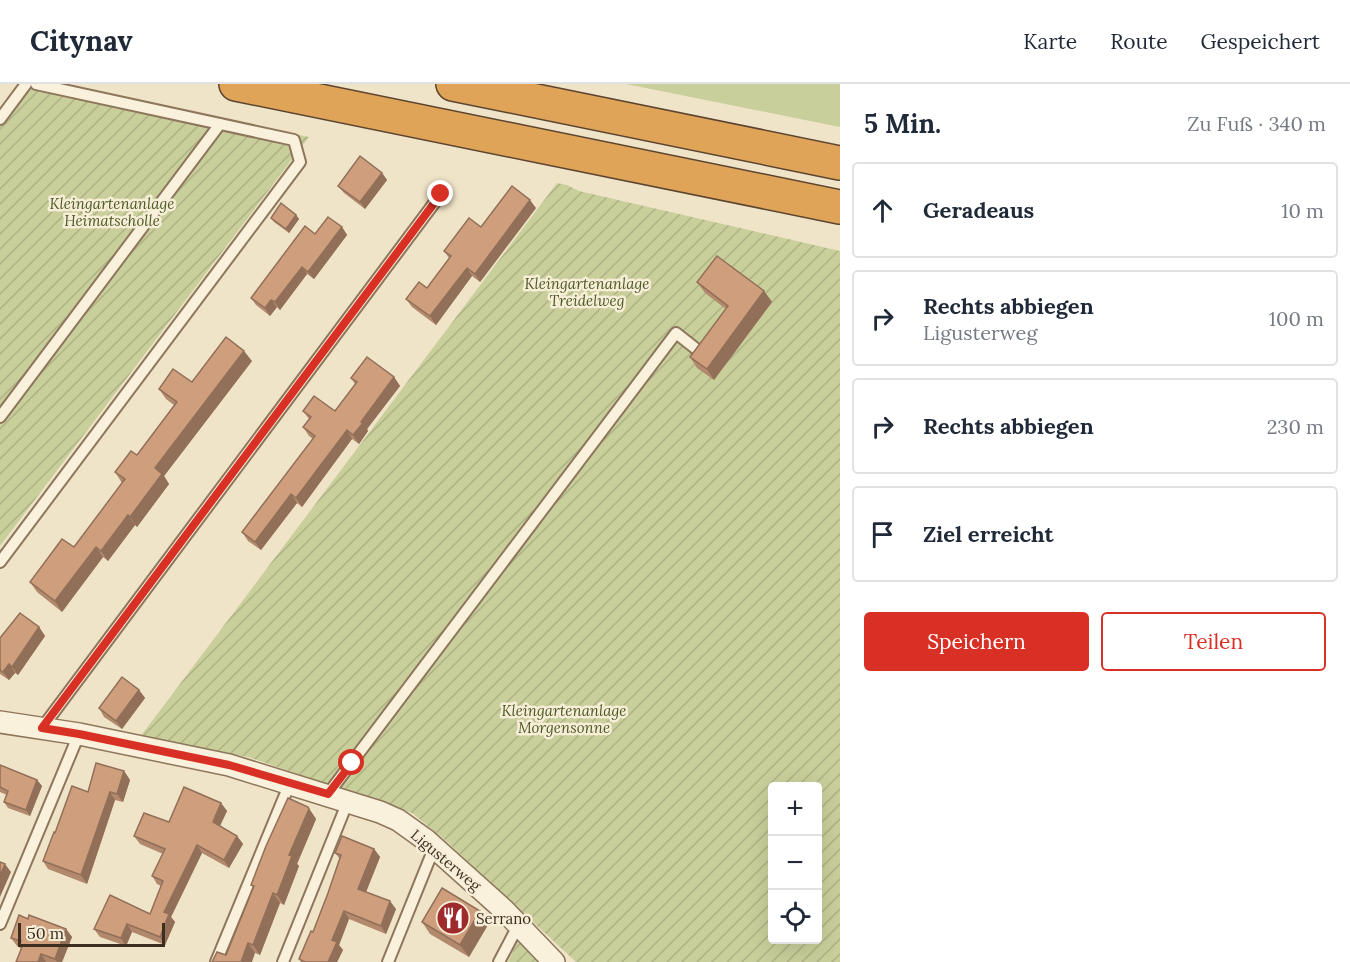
<!DOCTYPE html>
<html lang="de">
<head>
<meta charset="utf-8">
<style>
	:root { --surface:#fff; --page:#f2f2f3; --text:#1f2937; --muted:#747a83; --line:#e0e1e3; --accent:#d93025 }
	body { margin:0; font-family:Lora,serif; background:var(--page); color:var(--text) }
	.controls { position:absolute; right:18px; bottom:18px; display:grid; overflow:hidden; border-radius:6px; box-shadow:0 6px 24px #0002 }
	.controls button { width:54px; height:54px; display:grid; place-items:center; padding:0; border:0; border-bottom:2px solid var(--line); background:var(--surface); color:var(--text); font:30px sans-serif }
	.scale { position:absolute; left:18px; bottom:15px; width:147px; box-sizing:border-box; padding-left:6px; border:3px solid #3d2e20; border-top:0; font-size:16px; line-height:21px; white-space:nowrap; color:#3d2e20; -webkit-text-stroke:4px #f7eed8; paint-order:stroke }
	.stop { position:absolute; width:18px; height:18px; margin:-14px; border:4px solid #d93025; border-radius:50%; background:#fff }
	.stop.end { background:#d93025; border-color:#fff; box-shadow:0 2px 6px #0008 }
	.list { margin:0; padding:0; list-style:none }
	h2 { display:flex; justify-content:space-between; align-items:center; height:78px; margin:0; padding:0 24px; font-size:26px }
	h2 small { font-size:20px; font-weight:400; color:var(--muted) }
	.list li { display:grid; grid-template-columns:39px 1fr auto; gap:18px; align-items:center; box-sizing:border-box; height:96px; margin:0 12px 12px; padding:0 12px; border:2px solid var(--line); border-radius:6px }
	.list b { display:block; font-size:22px; white-space:nowrap }
	.list p { margin:0; font-size:20px; white-space:nowrap; color:var(--muted) }
	.list em { font-size:20px; font-style:normal; color:var(--muted) }
	.actions { display:flex; gap:12px; padding:18px 24px }
	.actions a { flex:1; padding:14px 0; border:2px solid var(--accent); border-radius:6px; text-align:center; font-size:21px; color:var(--accent) }
	.actions .main { background:var(--accent); color:#fff }
	.icon { flex:none; width:33px; height:33px; fill:none; stroke:currentColor; stroke-width:2; stroke-linecap:round; stroke-linejoin:round }
	.map { position:relative; flex:none; width:840px; height:878px; overflow:hidden }
	header { display:flex; align-items:center; gap:36px; box-sizing:border-box; height:84px; padding:0 30px; background:var(--surface); border-bottom:2px solid var(--line) }
	header strong { font-size:28px }
	nav { display:flex; gap:33px; margin-inline-start:auto; font-size:21px }
	main { display:flex }
	aside { flex:1; background:var(--surface) }
	.map>svg:first-child { display:block }
	.grass { fill:#c9cf9b }
	.garden { fill:url(#garden-furrows); fill-rule:evenodd }
	.lines { fill:none; stroke-linecap:round; stroke-linejoin:round }
	.service-casing { stroke:#8d765c; stroke-width:14 }
	.minor-casing { stroke:#8d765c; stroke-width:24 }
	.motorway-casing { stroke:#5b4430; stroke-width:36 }
	.service { stroke:#faf1dc; stroke-width:10 }
	.minor { stroke:#faf1dc; stroke-width:21 }
	.motorway { stroke:#e0a458; stroke-width:33 }
	.wall { fill:#b2896c }
	.shaded-wall { fill:#916f58 }
	.building { fill:#cf9f7d; stroke:#916f58; stroke-width:1.5 }
	.route { stroke:#d93025; stroke-width:8 }
	.labels { text-anchor:middle; dominant-baseline:central; stroke-width:5; stroke-linejoin:round; paint-order:stroke }
	.park-label { font-size:15px; font-style:italic; fill:#4d5a26; stroke:#f7eed8 }
	.street-label { font-size:15px; fill:#3d2e20; stroke:#f7eed8 }
	.poi-label { font-size:15px; fill:#3d2e20; stroke:#f7eed8; text-anchor:start }
</style>
</head>
<body>
<header>
<strong>Citynav</strong>
<nav><a>Karte</a><a>Route</a><a>Gespeichert</a></nav>
</header>
<main>
<div class="map">
<svg width="840" height="878" viewBox="0 0 840 878">
	<defs>
		<pattern id="garden-furrows" width="10" height="10" patternUnits="userSpaceOnUse" patternTransform="scale(1.5)"><rect width="10" height="10" fill="#c9cf9b"/><path d="M-1 1l2-2M0 10L10 0M9 11l2-2" fill="none" stroke="#aeb285"/></pattern>
	</defs>
	<rect width="100%" height="100%" fill="#f0e4c8"/>
	<path class="grass" d="M626,0h214v43z"/>
	<g class="garden">
		<path d="M21,0h26l262,53 -309,409v-435z"/>
		<path d="M557,99l10,2 12,6 261,60v711h-264l-131,-122 -33,-27 -164,-56 -108,-20zM772,702h46v154h-46z"/>
		<path d="M519,854l25,24h-36z"/>
	</g>
	<g class="lines">
		<g class="service-casing">
			<g id="service">
				<path d="M0,35l26,-35"/>
				<path d="M0,333l220,-293"/>
				<path d="M0,478l300,-400 -6,-22 -258,-56"/>
				<path d="M42,644l399,-534"/>
				<path d="M328,710l348,-461 19,15"/>
				<path d="M0,840l79,-190"/>
				<path d="M216,878l74,-179"/>
				<path d="M283,878l65,-161"/>
				<path d="M388,878l46,-114"/>
				<path d="M499,878l20,-38"/>
			</g>
		</g>
		<g class="minor-casing">
			<path id="minor" d="M0,638l79,12 150,31 151,47 18,8 28,20 78,70 50,52"/>
		</g>
		<g class="motorway-casing">
			<g id="motorway">
				<path d="M236,0l604,123"/>
				<path d="M453,0l387,79"/>
			</g>
		</g>
		<use href="#service" class="service"/>
		<use href="#minor" class="minor"/>
		<use href="#motorway" class="motorway"/>
	</g>
	<g class="wall">
		<path d="M382,89l5,7 -22,29 -21,-16 -6,-7z"/>
		<path d="M536,124l-56,74 -8,-6 -36,49 -24,-18 -6,-8 21,-11 22,-30 -5,-7 37,-24z"/>
		<path d="M296,131l3,4 -10,14 -15,-11 -3,-4z"/>
		<path d="M342,143l5,8 -33,44 -7,-5 -27,36 -3,-3 -7,9 -14,-11 -5,-7 64,-64z"/>
		<path d="M697,198l67,9 8,11 -58,78 -17,-12 -7,-11 36,-48 -21,-16z"/>
		<path d="M252,277l-88,115 5,8 -32,43 -2,-2 -27,36 -5,-4 -41,55 -25,-20 -7,-10 44,-35 48,-64 -7,-11 22,-17 37,-50 -8,-6 -7,-10 33,-7z"/>
		<path d="M394,293l6,9 -33,43 1,2 -9,13 -7,-5 -50,68 -5,-4 -36,47 -13,-9 -6,-9 71,-93 -4,-3 -6,-9 6,-8 -6,-8h32l20,-27 -4,-6z"/>
		<path d="M39,543l6,9 -27,39 -3,-2 -6,7 -9,-6v-36z"/>
		<path d="M139,606l6,8 -23,31 -18,-12 -5,-9z"/>
		<path d="M0,681l37,15 5,6 -12,30 -22,-8 -4,-6 3,-7 -7,-3z"/>
		<path d="M124,687l6,9 -7,22 -8,-2 -28,84 -39,-15 -5,-8 12,-28 33,-41z"/>
		<path d="M221,719l6,8 -7,15 17,10 6,8 -14,24 -27,-15 -31,64 4,5 -10,23 -33,-13 -6,14 -26,-9 -6,-8 56,-15 11,-28 -4,-2 -5,-8 11,-22 -23,-10 -6,-8z"/>
		<path d="M308,723l8,12 -19,45 2,2 -15,39 -4,-2 -20,52 -5,-2 -29,2 27,-68 -2,-2z"/>
		<path d="M374,765l6,8 -14,35 30,17 -10,25 -37,-15 -10,26 4,5 -6,12h-36l-2,-3 14,-27 15,-39 12,-34 -5,-6z"/>
		<path d="M28,835l38,10 6,8 -10,25h-46l5,-13 -2,-2 -2,-1 -6,-8z"/>
		<path d="M422,838l67,1 -20,34 -39,-23z"/>
	</g>
	<g class="shaded-wall">
		<path d="M382,89l5,7 -22,29 -5,-7z"/>
		<path d="M530,116l6,8 -56,74 -5,-8z"/>
		<path d="M296,131l3,4 -10,14 -3,-4z"/>
		<path d="M342,143l5,8 -33,44 -6,-7z"/>
		<path d="M302,183l5,7 -27,36 -5,-8z"/>
		<path d="M467,184l5,8 -36,49 -6,-9z"/>
		<path d="M764,207l8,11 -58,78 -7,-11z"/>
		<path d="M271,216l6,7 -7,9 -5,-8z"/>
		<path d="M244,267l8,10 -88,115 5,8 -32,43 -7,-10 25,-49z"/>
		<path d="M394,293l6,9 -33,43 1,2 -9,13 -6,-9 8,-13z"/>
		<path d="M347,346l5,9 -50,68 -6,-9z"/>
		<path d="M291,410l6,9 -36,47 -6,-8z"/>
		<path d="M128,431l7,10 -27,36 -7,-10z"/>
		<path d="M96,463l7,10 -41,55 -7,-11z"/>
		<path d="M39,543l6,9 -27,39 -6,-8z"/>
		<path d="M9,580l6,9 -6,7 -6,-8z"/>
		<path d="M139,606l6,8 -23,31 -6,-8z"/>
		<path d="M124,687l6,9 -7,22 -6,-8z"/>
		<path d="M37,696l5,6 -12,30 -4,-6z"/>
		<path d="M110,708l5,8 -28,84 -6,-9z"/>
		<path d="M221,719l6,8 -9,19 -5,-8z"/>
		<path d="M308,723l8,12 -19,45 2,2 -15,39 -7,-10 12,-40z"/>
		<path d="M237,752l6,8 -14,24 -5,-8z"/>
		<path d="M197,761l5,8 -31,64 4,5 -10,23 -5,-8 4,-25z"/>
		<path d="M374,765l6,8 -16,40 -6,-8z"/>
		<path d="M5,780l6,8 -11,25v-21z"/>
		<path d="M273,809l7,10 -20,52 -7,-10z"/>
		<path d="M390,817l6,8 -10,25 -5,-8z"/>
		<path d="M344,827l5,8 -10,26 4,5 -6,12h-9l4,-22z"/>
		<path d="M480,827l9,12 -20,34 -9,-12z"/>
		<path d="M127,840l5,8 -6,14 -5,-8z"/>
		<path d="M66,845l6,8 -10,25h-5l-2,-3z"/>
		<path d="M248,859l7,10 -3,9h-11z"/>
		<path d="M41,870l5,8h-8z"/>
	</g>
	<g class="building">
		<path d="M360,72l22,17 -22,29 -22,-16z"/>
		<path d="M512,102l18,14 -55,74 -8,-6 -37,48 -24,-17 13,-17 8,6 24,-32 -7,-5 25,-33 12,9z"/>
		<path d="M281,119l15,12 -10,14 -15,-11z"/>
		<path d="M328,133l14,10 -34,45 -6,-5 -27,35 -4,-2 -6,8 -14,-10 54,-72 10,8z"/>
		<path d="M717,172l47,35 -57,78 -17,-12 38,-51 -31,-24z"/>
		<path d="M226,253l18,14 -89,117 7,6 -32,43 -2,-2 -27,36 -5,-4 -41,54 -25,-19 32,-43 12,8 51,-68 -10,-7 16,-21 6,4 40,-53 -18,-13 14,-20 19,13z"/>
		<path d="M367,273l27,20 -33,45 2,1 -10,12 -6,-5 -51,68 -5,-4 -36,48 -13,-10 73,-96 -12,-9 8,-10 -8,-6 11,-15 21,15 22,-29 -6,-4z"/>
		<path d="M20,529l19,14 -27,40 -3,-3 -6,8 -3,-2v-32z"/>
		<path d="M122,593l17,13 -23,31 -17,-13z"/>
		<path d="M96,679l28,8 -7,23 -7,-2 -29,83 -38,-14 11,-29 1,1 17,-47 16,6z"/>
		<path d="M0,681l37,15 -11,30 -22,-8 4,-11 -8,-4z"/>
		<path d="M184,703l37,16 -8,19 24,14 -13,24 -27,-15 -33,67 5,2 -9,23 -33,-13 -6,14 -27,-9 16,-34 40,19 13,-33 -11,-5 13,-27 -31,-13 10,-23 25,9z"/>
		<path d="M288,714l20,9 1,2 -20,46 3,1 -15,39 -4,-2 -20,52 -5,-2 -7,19h-29l5,-10 9,3 28,-69 -3,-1 15,-39z"/>
		<path d="M342,752l32,13 -16,40 32,12 -9,25 -37,-15 -12,29 5,2 -9,20h-23l-6,-3 12,-28 2,1 15,-39 13,-38 -6,-2z"/>
		<path d="M0,778l5,2 -5,12z"/>
		<path d="M442,804l38,23 -20,34 -38,-23z"/>
		<path d="M19,831l9,4 1,-4 37,14 -11,30 -14,-5 -3,8h-22l6,-15 -3,-1 2,-5 -10,-3z"/>
	</g>
	<g class="lines">
		<path class="route" d="M352,679l-24,31 -99,-29 -150,-31 -37,-6 399,-534"/>
	</g>
	<defs>
		<g id="restaurant-disc" transform="scale(1.725)"><circle r="9.5" fill="#9e2a2b" stroke="#f7eed8"/><path d="M-5-6h1v4h1v-4h1v4h1v-4h1v5L-1.5 .5V6h-2V.5L-5-1ZM5-6V6H3V1.5H1.5Q1.5-4 5-6Z" fill="#fff"/></g>
	</defs>
	<g fill-rule="evenodd">
		<use href="#restaurant-disc" x="453" y="834"/>
	</g>
	<g class="labels">
		<g class="park-label">
			<text x="112" y="119">Kleingartenanlage<tspan x="112" dy="17">Heimatscholle</tspan></text>
			<text x="587" y="199">Kleingartenanlage<tspan x="587" dy="17">Treidelweg</tspan></text>
			<text x="564" y="626">Kleingartenanlage<tspan x="564" dy="17">Morgensonne</tspan></text>
		</g>
		<g class="street-label">
			<text transform="translate(446 776) rotate(40)">Ligusterweg</text>
		</g>
		<g class="poi-label">
			<text x="476" y="834">Serrano</text>
		</g>
	</g>
</svg>
<div class="controls">
<button>+</button>
<button>−</button>
<button><svg class="icon" aria-label="locate" viewBox="0 0 24 24"><circle cx="12" cy="12" r="6"/><path d="M12 2v4M12 18v4M2 12h4M18 12h4"/></svg></button>
</div>
<div class="scale">50 m</div>
<div class="stop" style="left:352px;top:679px"></div>
<div class="stop end" style="left:441px;top:110px"></div>
</div>
<aside>
<h2>5 Min.<small>Zu Fuß · 340 m</small></h2>
<ul class="list">
<li><svg class="icon" aria-label="ahead" viewBox="0 0 24 24"><path d="M12 20V5M6 11l6-6 6 6"/></svg><div><b>Geradeaus</b></div><em>10 m</em></li>
<li><svg class="icon" aria-label="right" viewBox="0 0 24 24"><path d="M7 20v-9h11M14 6l5 5-5 5"/></svg><div><b>Rechts abbiegen</b><p>Ligusterweg</p></div><em>100 m</em></li>
<li><svg class="icon" aria-label="right" viewBox="0 0 24 24"><path d="M7 20v-9h11M14 6l5 5-5 5"/></svg><div><b>Rechts abbiegen</b></div><em>230 m</em></li>
<li><svg class="icon" aria-label="arrive" viewBox="0 0 24 24"><path d="M6 21V4h12l-3 4 3 4H6"/></svg><div><b>Ziel erreicht</b></div></li>
</ul>
<div class="actions"><a class="main">Speichern</a><a>Teilen</a></div>
</aside>
</main>
</body>
</html>
